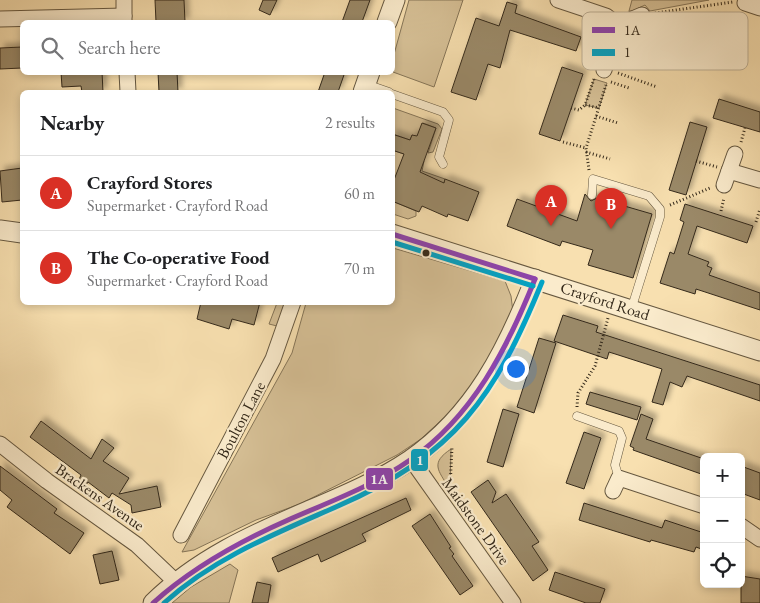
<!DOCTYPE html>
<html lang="en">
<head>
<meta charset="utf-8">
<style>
	:root { --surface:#fff; --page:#f2f2f2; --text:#202124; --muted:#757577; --line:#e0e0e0; --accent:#d93025 }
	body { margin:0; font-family:"EB Garamond",serif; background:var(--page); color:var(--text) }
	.controls { position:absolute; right:15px; bottom:15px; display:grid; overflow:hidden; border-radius:8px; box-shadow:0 2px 8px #0003 }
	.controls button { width:45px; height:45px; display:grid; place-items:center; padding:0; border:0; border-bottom:1px solid var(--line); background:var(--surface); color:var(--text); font:25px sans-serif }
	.you { position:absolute; left:515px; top:368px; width:18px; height:18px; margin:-12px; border:4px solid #fff; border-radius:50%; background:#1a73e8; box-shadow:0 0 0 8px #1a73e833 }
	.badge { display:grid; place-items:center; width:32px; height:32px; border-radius:50%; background:var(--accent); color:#fff; font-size:16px; font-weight:700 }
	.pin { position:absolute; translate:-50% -41px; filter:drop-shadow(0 1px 2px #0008) }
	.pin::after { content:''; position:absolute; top:26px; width:18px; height:15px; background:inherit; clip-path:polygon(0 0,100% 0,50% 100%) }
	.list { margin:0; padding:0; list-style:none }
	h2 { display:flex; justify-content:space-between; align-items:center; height:65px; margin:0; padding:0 20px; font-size:21px }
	h2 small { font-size:16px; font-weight:400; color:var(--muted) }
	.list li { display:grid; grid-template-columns:32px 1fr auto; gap:15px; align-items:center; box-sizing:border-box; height:75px; padding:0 20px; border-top:1px solid var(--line) }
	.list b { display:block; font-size:19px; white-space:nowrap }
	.list p { margin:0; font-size:16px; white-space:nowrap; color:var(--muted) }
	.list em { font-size:16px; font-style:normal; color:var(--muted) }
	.icon { flex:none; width:28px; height:28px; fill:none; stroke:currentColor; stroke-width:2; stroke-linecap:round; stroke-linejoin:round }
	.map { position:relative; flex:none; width:760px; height:603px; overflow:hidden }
	.search { position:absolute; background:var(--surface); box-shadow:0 2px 8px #0003; left:20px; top:20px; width:375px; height:55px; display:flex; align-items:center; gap:12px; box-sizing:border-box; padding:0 18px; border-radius:8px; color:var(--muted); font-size:19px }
	.panel { position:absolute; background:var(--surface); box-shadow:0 2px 8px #0003; left:20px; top:90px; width:375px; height:215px; border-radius:8px }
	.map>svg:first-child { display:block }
	.green { fill:#d7c197; stroke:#867659 }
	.building { fill:#9a8968; stroke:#352a1b; filter:url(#shadow) }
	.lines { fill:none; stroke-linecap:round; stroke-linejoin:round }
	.service-casing { stroke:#665840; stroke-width:9 }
	.minor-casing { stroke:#665840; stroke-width:17 }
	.tertiary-casing { stroke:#665840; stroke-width:21 }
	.path { stroke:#352a1b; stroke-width:3; stroke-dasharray:1 2.5; stroke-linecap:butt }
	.service { stroke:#faebcc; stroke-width:8 }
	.minor { stroke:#faebcc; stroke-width:15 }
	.tertiary { stroke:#faebcc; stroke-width:19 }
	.bus-1-casing { stroke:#faebcc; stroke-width:9 }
	.bus-2-casing { stroke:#faebcc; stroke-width:9 }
	.bus-1 { stroke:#8e44ad; stroke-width:5 }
	.bus-2 { stroke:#03a3c5; stroke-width:5 }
	.bus-dot { fill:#352a1b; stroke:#faebcc; stroke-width:2 }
	.labels { text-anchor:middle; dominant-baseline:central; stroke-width:4.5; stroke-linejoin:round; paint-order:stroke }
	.street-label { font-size:16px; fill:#352a1b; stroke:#faebcc }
	.key { fill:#faebcc; stroke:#bfb197; stroke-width:1 }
	.key-label { font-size:14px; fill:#352a1b }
	.line-badge { stroke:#faebcc; stroke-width:2 }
	.badge-label { font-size:14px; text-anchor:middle; font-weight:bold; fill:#fff }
</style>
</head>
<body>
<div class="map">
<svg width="760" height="603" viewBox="0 0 760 603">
	<defs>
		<filter id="shadow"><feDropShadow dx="4.5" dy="-4.5" stdDeviation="2.5" flood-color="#0004"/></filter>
	</defs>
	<rect width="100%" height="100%" fill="#f8e0b0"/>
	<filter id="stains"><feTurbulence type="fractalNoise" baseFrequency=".004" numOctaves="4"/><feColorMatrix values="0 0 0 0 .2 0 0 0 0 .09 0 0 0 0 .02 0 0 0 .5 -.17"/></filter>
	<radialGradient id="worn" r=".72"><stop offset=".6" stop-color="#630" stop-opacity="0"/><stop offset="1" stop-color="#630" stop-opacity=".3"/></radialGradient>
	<g class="green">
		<path d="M409,0h54l-29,87 -41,-15v-14z"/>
		<path d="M632,0h77l-59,11 -5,-6 -13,6h-3z"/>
		<path d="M594,79l13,4 -8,25 -14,-3z"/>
		<path d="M393,108l45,16 4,5 -9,23 -5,1 8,-25 -13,-5 -6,14 -5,-2 -2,5 -17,-6z"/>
		<path d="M392,150l32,11 -2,10 23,8 -1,4 -51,-5z"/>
		<path d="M392,201l24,10v5l-8,3 -15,-5z"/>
		<path d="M393,248l112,33 6,15 2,16 -34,64 -30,37 -28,26 -24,16 -97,49 -44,16 -62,30 -12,2 110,-199 14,-50 86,-1z"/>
		<path d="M277,303h9l-9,23 -8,-2z"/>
		<path d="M451,449l-1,39h-1c-11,-18 -19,-25 2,-39z"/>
		<path d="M230,564l8,6 -9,33h-57l19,-16z"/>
	</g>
	<g class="building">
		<path d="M155,0h29l1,22h-29z"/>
		<path d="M263,0h14l-7,15 -11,-5z"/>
		<path d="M350,0h20l-8,22h-20z"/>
		<path d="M507,2l10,3 -2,8 66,24 -5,14 -66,-21 -10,38 -12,-4 -12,36 -25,-8 25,-74 23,8z"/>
		<path d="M22,47v21l-22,1v-21z"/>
		<path d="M562,67l21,7 -23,67 -21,-7z"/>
		<path d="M61,72h41l1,20h-21l-1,-6 -19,1z"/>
		<path d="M158,72h19l1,20h-19z"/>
		<path d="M325,72h20l-7,20h-20z"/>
		<path d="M719,99l41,13v20l-47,-14z"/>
		<path d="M690,122l17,5 -21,68 -17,-5z"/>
		<path d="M422,123l14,5 -16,44 24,11 1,-4 34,13 -11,29 -20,-7 -1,3 -25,-11 -3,6 -27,-11v-16l12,-31 -12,-4v-16l18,6 2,-5 5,1z"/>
		<path d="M22,168v32l-20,2 -2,-31z"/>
		<path d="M585,194l6,7 6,-3 55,16 -19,64 -45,-13 5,-15 -31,-9 -2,5 -53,-20 10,-27 60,22z"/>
		<path d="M685,204l68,22 -6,17 -50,-17 -9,28 21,8 -2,4 5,2 -3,7 51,18v17l-64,-21 -1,5 -35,-11 10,-31 4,2 10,-32 -4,-2z"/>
		<path d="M201,302h59l-6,23 -22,-6 -3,10 -32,-10z"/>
		<path d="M563,315l35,11 -2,6 164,53v16l-73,-25 -5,11 -12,-5 -7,23 -11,-3 10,-33 -53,-17 -2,7 -53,-18z"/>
		<path d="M539,338l17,5 -22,70 -17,-6z"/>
		<path d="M590,392l51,15 -4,13 -51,-16z"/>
		<path d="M503,409l16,5 -16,53 -16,-5z"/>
		<path d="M641,414l12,5 -7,20 58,20v16l-71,-25 1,-2 -4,-2z"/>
		<path d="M41,421l50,38 11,-20 12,9 -11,13 26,17 -10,16 38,-8 4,21 -29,6 -1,-8 -19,-12 -3,5 -21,-16 -4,6 -7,-4 4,-9 -51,-38z"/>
		<path d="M584,432l17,6 -17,51 -18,-6z"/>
		<path d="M0,466l57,43 -3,4 30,20 -14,21 -63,-47 5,-7 -12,-10z"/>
		<path d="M741,466l19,7v27l-19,-7z"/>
		<path d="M488,480l8,12 -4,11 14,-9 33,48 -7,4 16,24 -15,11 -62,-89z"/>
		<path d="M406,498l5,12 -49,24 4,7 -45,21 -3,-8 -40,18 -6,-14z"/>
		<path d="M584,503l78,25 3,-8 39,13v17l-8,-3 -2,5 -43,-12 -1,2 -71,-22z"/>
		<path d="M430,514l21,33 -2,1 5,6 -2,2 21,30 -13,9 -48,-69z"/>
		<path d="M112,551l7,29 -19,4 -7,-29z"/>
		<path d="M555,572l50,17 -5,14h-14l-37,-13z"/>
		<path d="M741,576l19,3v24h-19z"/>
		<path d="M257,582l14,3 -3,18h-16z"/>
	</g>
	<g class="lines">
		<g class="service-casing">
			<g id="service">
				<path d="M366,84l23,8"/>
				<path d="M392,94l51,18 6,8 -10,37 4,7"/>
				<path d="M592,195l1,-16 56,17 11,13v8l-29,93"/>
				<path d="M577,416l42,15 3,7 -7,27 4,13"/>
			</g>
		</g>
		<g class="minor-casing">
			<g id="minor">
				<path d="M124,0v22"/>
				<path d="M558,0l48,16 9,7v13l-11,34"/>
				<path d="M745,3l15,5"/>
				<path d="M0,19l124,-3"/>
				<path d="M616,26l26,-11"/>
				<path d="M127,72l1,20"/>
				<path d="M729,171l31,9"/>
				<path d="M724,185l11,-31"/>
				<path d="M0,444l47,37 90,64 39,37"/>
				<path d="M411,459l102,144"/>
				<path d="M613,491l6,-13 85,28"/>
				<path d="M741,526l19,13"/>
				<path d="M181,535l92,-176 20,-57"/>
			</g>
		</g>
		<g class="tertiary-casing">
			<g id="tertiary">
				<path d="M387,22l8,-22"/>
				<path d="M363,92l7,-20"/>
				<path d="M0,230l22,3"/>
				<path d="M392,234l368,117"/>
				<path d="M153,603c45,-44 99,-68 155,-92 35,-15 71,-30 102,-51 65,-45 97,-110 125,-181"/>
			</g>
		</g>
		<g class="path">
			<path d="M655,13l78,-11"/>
			<path d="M623,53l21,7"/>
			<path d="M618,73l39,14"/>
			<path d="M594,79l-9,26 14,3"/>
			<path d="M611,82l18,6"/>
			<path d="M571,108l8,2 6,-5"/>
			<path d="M596,116l22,7"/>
			<path d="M563,142l23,6"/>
			<path d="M741,142l4,-14"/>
			<path d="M586,152l24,7"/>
			<path d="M696,161l21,6"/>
			<path d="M589,170l-3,-22 20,-63"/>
			<path d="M670,205l40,-17"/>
			<path d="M721,211l3,-13"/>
			<path d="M756,222l4,-13"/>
			<path d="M577,407l1,-14 17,-27 13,-48"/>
			<path d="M450,488l2,-41"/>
		</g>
		<use href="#service" class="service"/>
		<use href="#minor" class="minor"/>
		<use href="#tertiary" class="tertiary"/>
		<g class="bus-1-casing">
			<g id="bus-1">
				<path d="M392,234l143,45"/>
				<path d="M153,603c40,-36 85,-61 135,-83 41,-18 85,-34 122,-60 63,-44 97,-111 125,-181"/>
			</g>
		</g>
		<g class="bus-2-casing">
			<g id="bus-2">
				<path d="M392,242l141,44"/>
				<path d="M164,603c51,-46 113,-70 174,-97 117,-51 157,-109 204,-224"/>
			</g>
		</g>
		<use href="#bus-1" class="bus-1"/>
		<use href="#bus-2" class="bus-2"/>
	</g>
	<circle class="bus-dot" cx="426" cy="253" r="4.5"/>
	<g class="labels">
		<g class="street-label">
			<text transform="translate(605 301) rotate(18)">Crayford Road</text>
			<text transform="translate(241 420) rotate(-62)">Boulton Lane</text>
			<text transform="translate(100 497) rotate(35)">Brackens Avenue</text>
			<text transform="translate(476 521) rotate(54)">Maidstone Drive</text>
		</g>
	</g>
	<rect x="582" y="12" width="166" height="58" rx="8" class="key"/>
	<rect x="592" y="27" width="23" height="6" fill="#8e44ad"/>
	<rect x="592" y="49" width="23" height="7" fill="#03a3c5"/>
	<g class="key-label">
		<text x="624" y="35">1A</text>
		<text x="624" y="57">1</text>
	</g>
	<g class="line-badge">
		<rect x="410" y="448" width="19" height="24" rx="5" fill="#03a3c5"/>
		<rect x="365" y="467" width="29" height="24" rx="5" fill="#8e44ad"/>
	</g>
	<g class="badge-label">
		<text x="420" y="465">1</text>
		<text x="379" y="484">1A</text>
	</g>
	<rect width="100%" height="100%" filter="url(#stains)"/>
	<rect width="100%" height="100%" fill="url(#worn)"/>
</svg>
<div class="controls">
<button>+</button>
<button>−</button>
<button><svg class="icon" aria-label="locate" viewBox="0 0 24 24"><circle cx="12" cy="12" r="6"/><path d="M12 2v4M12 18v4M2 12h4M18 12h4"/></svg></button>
</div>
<div class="you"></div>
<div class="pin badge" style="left:551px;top:226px">A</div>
<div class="pin badge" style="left:611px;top:229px">B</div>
<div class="search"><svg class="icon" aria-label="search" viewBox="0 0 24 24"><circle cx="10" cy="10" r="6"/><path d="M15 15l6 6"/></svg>Search here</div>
<section class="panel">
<h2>Nearby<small>2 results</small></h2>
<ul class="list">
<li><span class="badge">A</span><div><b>Crayford Stores</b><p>Supermarket · Crayford Road</p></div><em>60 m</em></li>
<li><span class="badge">B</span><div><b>The Co-operative Food</b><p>Supermarket · Crayford Road</p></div><em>70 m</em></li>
</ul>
</section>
</div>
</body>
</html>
